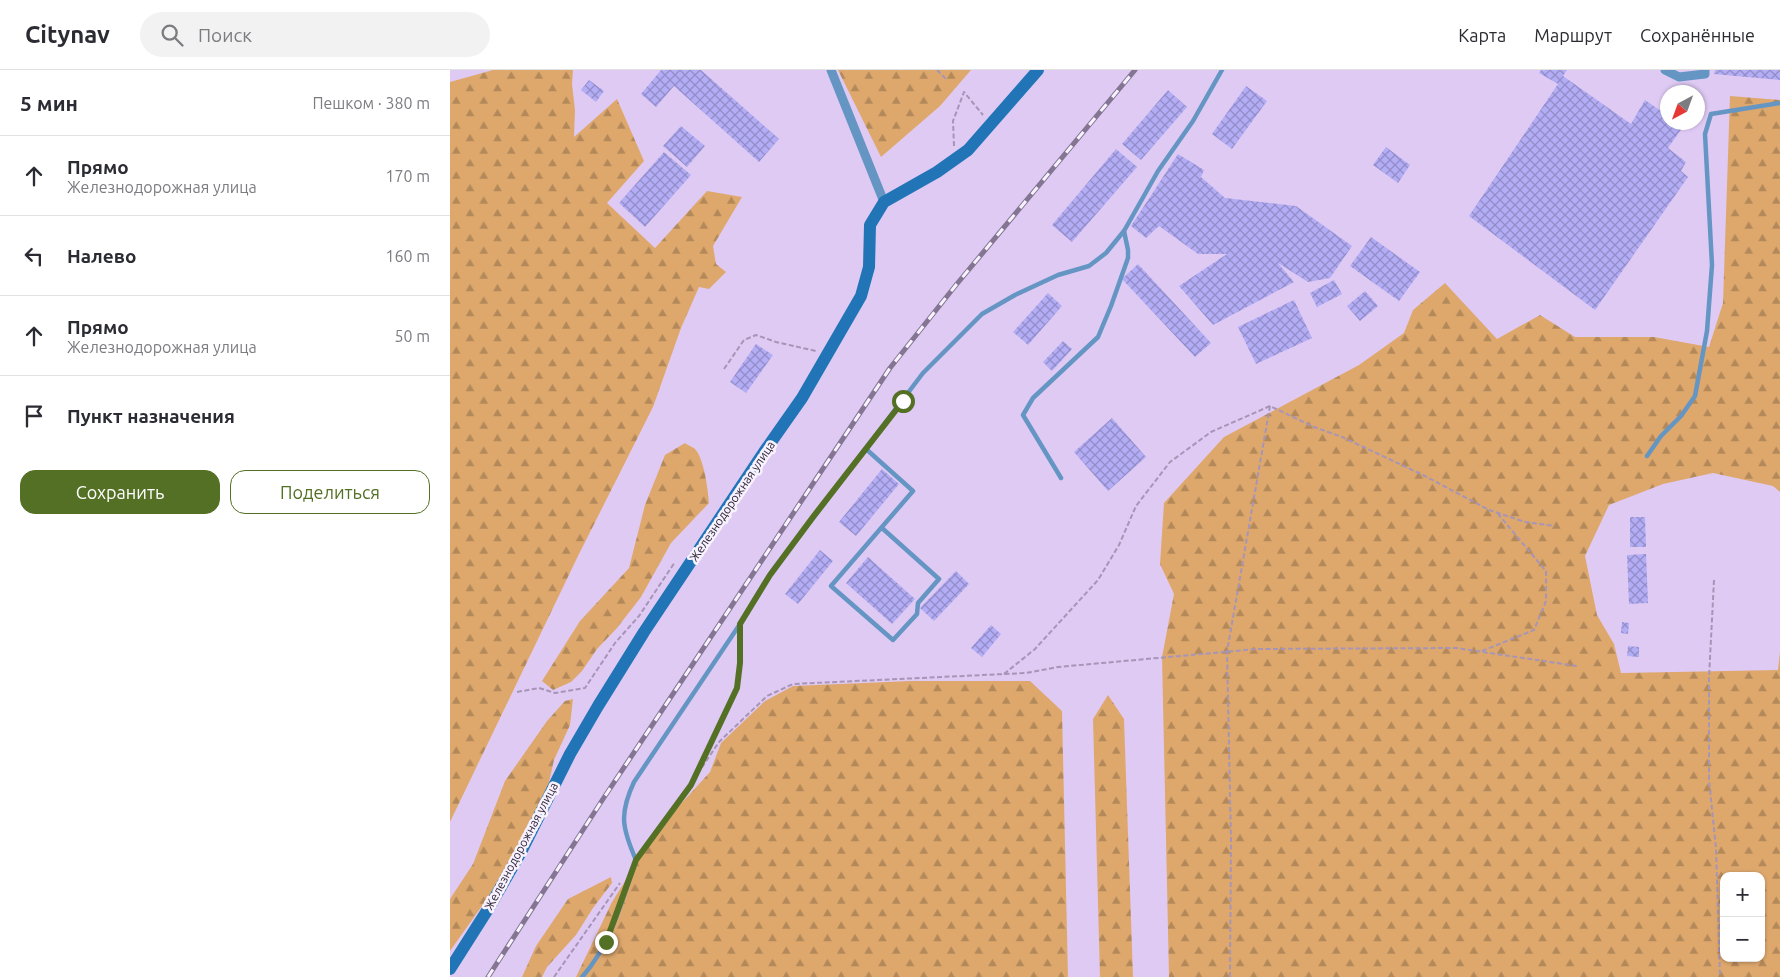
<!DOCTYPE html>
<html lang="ru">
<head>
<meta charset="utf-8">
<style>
	:root { --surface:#fff; --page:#f2f2f3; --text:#2b2b33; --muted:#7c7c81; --line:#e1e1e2; --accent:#547025 }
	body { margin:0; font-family:Ubuntu,sans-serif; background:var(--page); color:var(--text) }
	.controls { position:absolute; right:15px; bottom:15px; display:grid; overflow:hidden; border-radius:10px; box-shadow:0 1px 4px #0004 }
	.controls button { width:45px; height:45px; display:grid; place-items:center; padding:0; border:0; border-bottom:1px solid var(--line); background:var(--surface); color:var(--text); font:25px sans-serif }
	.compass { position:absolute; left:1210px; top:15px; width:45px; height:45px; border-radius:50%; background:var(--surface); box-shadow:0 1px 4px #0004; rotate:221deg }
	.stop { position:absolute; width:15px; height:15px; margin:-11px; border:4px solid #547025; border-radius:50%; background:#fff }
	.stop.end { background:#547025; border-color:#fff; box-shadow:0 1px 5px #0008 }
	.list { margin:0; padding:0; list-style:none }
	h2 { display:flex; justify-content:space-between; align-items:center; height:65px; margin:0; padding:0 20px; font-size:21px }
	h2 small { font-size:16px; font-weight:400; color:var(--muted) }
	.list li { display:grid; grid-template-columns:32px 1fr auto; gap:15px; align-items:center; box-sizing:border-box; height:80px; padding:0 20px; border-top:1px solid var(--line) }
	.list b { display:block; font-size:19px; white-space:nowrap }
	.list p { margin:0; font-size:16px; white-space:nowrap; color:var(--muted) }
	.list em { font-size:16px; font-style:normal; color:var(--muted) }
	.actions { display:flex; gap:10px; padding:15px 20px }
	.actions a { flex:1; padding:11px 0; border:1px solid var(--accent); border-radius:15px; text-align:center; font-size:18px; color:var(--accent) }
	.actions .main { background:var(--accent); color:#fff }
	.icon { flex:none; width:28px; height:28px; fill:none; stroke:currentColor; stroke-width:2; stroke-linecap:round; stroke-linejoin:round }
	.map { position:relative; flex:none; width:1330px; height:907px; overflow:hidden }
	header { display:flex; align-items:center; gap:30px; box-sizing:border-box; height:70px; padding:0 25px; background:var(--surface); border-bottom:1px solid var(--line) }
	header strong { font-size:24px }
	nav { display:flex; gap:28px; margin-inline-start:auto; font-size:18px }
	.search { width:350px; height:45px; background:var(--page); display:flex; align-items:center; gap:12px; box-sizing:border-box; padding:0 18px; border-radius:28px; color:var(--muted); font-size:19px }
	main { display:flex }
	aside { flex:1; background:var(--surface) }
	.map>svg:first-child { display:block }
	.forest { fill:url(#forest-firs); fill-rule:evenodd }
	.building { fill:url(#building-cross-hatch) }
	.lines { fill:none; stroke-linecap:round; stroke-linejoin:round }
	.path { stroke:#a695b6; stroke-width:2; stroke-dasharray:5 2.5; stroke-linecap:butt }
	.lane { stroke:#6596c3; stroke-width:4.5 }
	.street { stroke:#6596c3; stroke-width:9 }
	.secondary { stroke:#2175b7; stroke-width:12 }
	.rail-casing { stroke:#847692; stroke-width:5 }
	.rail { stroke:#f8f2ff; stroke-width:3; stroke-dasharray:9; stroke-linecap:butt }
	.route { stroke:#547025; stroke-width:6 }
	.labels { text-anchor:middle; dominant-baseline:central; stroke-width:5; stroke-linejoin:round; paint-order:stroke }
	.street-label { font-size:12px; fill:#2e2636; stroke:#f8f2ff }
</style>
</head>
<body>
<header>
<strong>Citynav</strong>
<div class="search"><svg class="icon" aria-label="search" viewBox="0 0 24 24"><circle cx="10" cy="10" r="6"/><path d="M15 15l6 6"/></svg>Поиск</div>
<nav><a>Карта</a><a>Маршрут</a><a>Сохранённые</a></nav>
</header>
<main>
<aside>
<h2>5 мин<small>Пешком · 380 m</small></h2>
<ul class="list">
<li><svg class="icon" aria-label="ahead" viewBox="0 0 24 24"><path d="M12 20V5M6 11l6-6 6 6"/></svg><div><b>Прямо</b><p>Железнодорожная улица</p></div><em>170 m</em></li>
<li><svg class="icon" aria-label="left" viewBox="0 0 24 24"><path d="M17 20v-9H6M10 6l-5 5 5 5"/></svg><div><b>Налево</b></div><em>160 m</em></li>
<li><svg class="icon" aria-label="ahead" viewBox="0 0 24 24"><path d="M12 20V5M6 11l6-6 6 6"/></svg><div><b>Прямо</b><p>Железнодорожная улица</p></div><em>50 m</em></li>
<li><svg class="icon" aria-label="arrive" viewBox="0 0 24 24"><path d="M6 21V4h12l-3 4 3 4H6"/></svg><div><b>Пункт назначения</b></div></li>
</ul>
<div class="actions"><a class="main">Сохранить</a><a>Поделиться</a></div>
</aside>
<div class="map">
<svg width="1330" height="907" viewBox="0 0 1330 907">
	<defs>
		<pattern id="forest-firs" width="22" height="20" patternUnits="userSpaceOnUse" patternTransform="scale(1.25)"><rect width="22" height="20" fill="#dea86d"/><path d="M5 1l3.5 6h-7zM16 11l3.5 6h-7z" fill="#b4895a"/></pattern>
		<pattern id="building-cross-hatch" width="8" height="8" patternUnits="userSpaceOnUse" patternTransform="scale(1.25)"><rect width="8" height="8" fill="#b3adf6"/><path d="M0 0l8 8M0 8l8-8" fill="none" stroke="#928dc8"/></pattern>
	</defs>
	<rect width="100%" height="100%" fill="#dfcaf4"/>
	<g class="forest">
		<path d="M43,0h80l-1,14 3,26 -1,27 43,-38 27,62 -37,42 48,45 52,-57 35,6 -29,49 3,18 10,8 -17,17 -10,-2 -18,41 -28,79 -75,149 -128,266v-740z"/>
		<path d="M388,0h133l-31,36 -59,51z"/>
		<path d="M1280,26l50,4v392l-7,-6 -60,-13 -50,11 -54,21 -24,51 12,59 17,29 7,29 157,-3 2,-18v325h-611l-7,-320 12,-63 -14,-30 4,-61 60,-66 135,-72 45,-32 9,-23 32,-27 52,56 43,-24 35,22h79l55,10 14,-44zM1274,806h37v82h-37z"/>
		<path d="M235,373c2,2 8,4 10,6 9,9 13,41 14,54l-38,40 -30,54 -24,31 -20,21 -15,22 -11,11 -18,8 -11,-9 38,-60 49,-53 16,-63 20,-50z"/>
		<path d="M460,611h120l32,30 6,266h-492l36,-75 45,-72 53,-58 11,-29 44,-42 28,-15z"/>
		<path d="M658,625l16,24 9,258h-33l-7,-258z"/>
		<path d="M123,629l-3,26 -16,35 -9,40 -46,82 -49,69v-52l23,-35 32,-83 42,-60 18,-20z"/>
		<path d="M161,807l1,6 -19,25 -17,27 -29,32 -5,10h-20l14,-31 32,-47z"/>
	</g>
	<g class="building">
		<path d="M211,0h40l78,69 -20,23 -85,-76 -18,21 -15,-13z"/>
		<path d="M1091,0h26l-4,6 68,48 14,-24 23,16v6h9l6,5 -15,21 18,14 -5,9 7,6 -93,133 -126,-94 89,-132 -19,-11z"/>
		<path d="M1265,0h65v10l-66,-6z"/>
		<path d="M139,10l15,11 -8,11 -15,-12z"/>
		<path d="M796,16l21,15 -35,48 -20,-15z"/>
		<path d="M718,20l19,17 -46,53 -19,-16z"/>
		<path d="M231,56l24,20 -18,21 -24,-21z"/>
		<path d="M936,77l24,18 -12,18 -25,-18z"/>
		<path d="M666,79l21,18 -65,75 -20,-17z"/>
		<path d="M214,82l27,23 -46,52 -26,-24z"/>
		<path d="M728,84l26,16 -3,7 24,21 71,8 56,40 -22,32 -22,4 -30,-19 16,19 -81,43 -34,-39 48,-32h-29l-39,-28 -13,12 -15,-12z"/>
		<path d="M921,167l49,35 -21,29 -49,-35z"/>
		<path d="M688,194l73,79 -16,14 -73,-78z"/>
		<path d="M884,210l8,14 -25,13 -7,-14z"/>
		<path d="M915,221l13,15 -18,15 -13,-15z"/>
		<path d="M598,223l14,13 -34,39 -15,-13z"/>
		<path d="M844,230l18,38 -56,26 -18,-37z"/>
		<path d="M613,271l9,8 -20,22 -9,-9z"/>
		<path d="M306,274l17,11 -27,38 -16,-11z"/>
		<path d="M662,348l34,39 -38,34 -34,-39z"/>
		<path d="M432,399l17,15 -43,52 -17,-14z"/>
		<path d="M1180,447h15l1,30h-16z"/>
		<path d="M370,480l13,11 -35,43 -13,-10z"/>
		<path d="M1196,484l2,49 -19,1 -2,-49z"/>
		<path d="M418,487l47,42 -23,25 -46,-41z"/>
		<path d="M506,501l13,13 -35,37 -14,-13z"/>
		<path d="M1172,552l7,1 -1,11 -7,-1z"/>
		<path d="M541,555l10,9 -19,23 -11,-9z"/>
		<path d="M1178,576l11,1v10l-12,-1z"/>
	</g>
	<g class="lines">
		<g class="path">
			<path d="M487,0l10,10"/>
			<path d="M504,76l-1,-25 11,-29 19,23"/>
			<path d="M274,299l20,-29 12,-5 20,7 40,9"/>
			<path d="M1264,510l-5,98v102l7,68 4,129"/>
			<path d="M1032,581l52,-21 12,-29v-30l-48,-57"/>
			<path d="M554,604l31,-25 63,-69 21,-35 17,-39 34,-44 41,-30 59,-26 44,21 28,10 81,38 66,35 36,12 30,4"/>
			<path d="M67,622l22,-4 16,5 30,-5 30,-45 24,-27 36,-54"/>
			<path d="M251,696l36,-78 3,-25v-24"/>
			<path d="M191,783l33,-44 45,-67 48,-46 26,-12 233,-11 32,-6 199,-18 199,-1 121,18"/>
			<path d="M104,907l66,-94"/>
			<path d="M780,907l1,-137 -4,-188 43,-246"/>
		</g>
		<g class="lane">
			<path d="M416,379l47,42 -82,95 62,54 24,-26 1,-11 21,-24 -57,-51"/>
			<path d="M1197,386l14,-20 20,-20 14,-20 12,-65 5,-66 -7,-131 6,-20 69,-11"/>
			<path d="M611,408l-38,-63 10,-17 65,-61 13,-31 17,-48v-8l-4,-19 34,-60 35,-50 29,-51"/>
			<path d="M132,907c29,-32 40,-77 54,-117 -14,-32 -17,-46 -2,-78l106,-158 30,-49 153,-202 59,-59 33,-19 43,-20 31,-9 17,-13 18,-22"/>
		</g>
		<g class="street">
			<path d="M381,0l53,132"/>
			<path d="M1215,0l14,7 26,-3v-4"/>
		</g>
		<path class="secondary" d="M0,899l40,-63 31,-54 49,-98 28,-48 46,-74 120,-180 38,-54 59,-102 8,-29 1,-42 14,-23 53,-30 31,-22 70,-80"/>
		<g class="rail-casing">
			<path id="rail" d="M38,907l115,-178 287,-431 66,-83 179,-215"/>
		</g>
		<use href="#rail" class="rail"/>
	</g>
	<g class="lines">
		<path class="route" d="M156,872l30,-82 55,-75 46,-97 3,-25v-39l30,-49 43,-58 90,-116"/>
	</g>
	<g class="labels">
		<g class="street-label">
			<text transform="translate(282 431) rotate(-56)">Железнодорожная улица</text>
			<text transform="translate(71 776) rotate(-62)">Железнодорожная улица</text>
		</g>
	</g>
</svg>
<div class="controls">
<button>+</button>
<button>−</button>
</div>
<svg class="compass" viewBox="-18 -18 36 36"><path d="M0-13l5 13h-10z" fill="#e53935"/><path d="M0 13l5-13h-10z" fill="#7c7c81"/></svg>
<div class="stop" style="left:453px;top:331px"></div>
<div class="stop end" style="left:156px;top:872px"></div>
</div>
</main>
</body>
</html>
